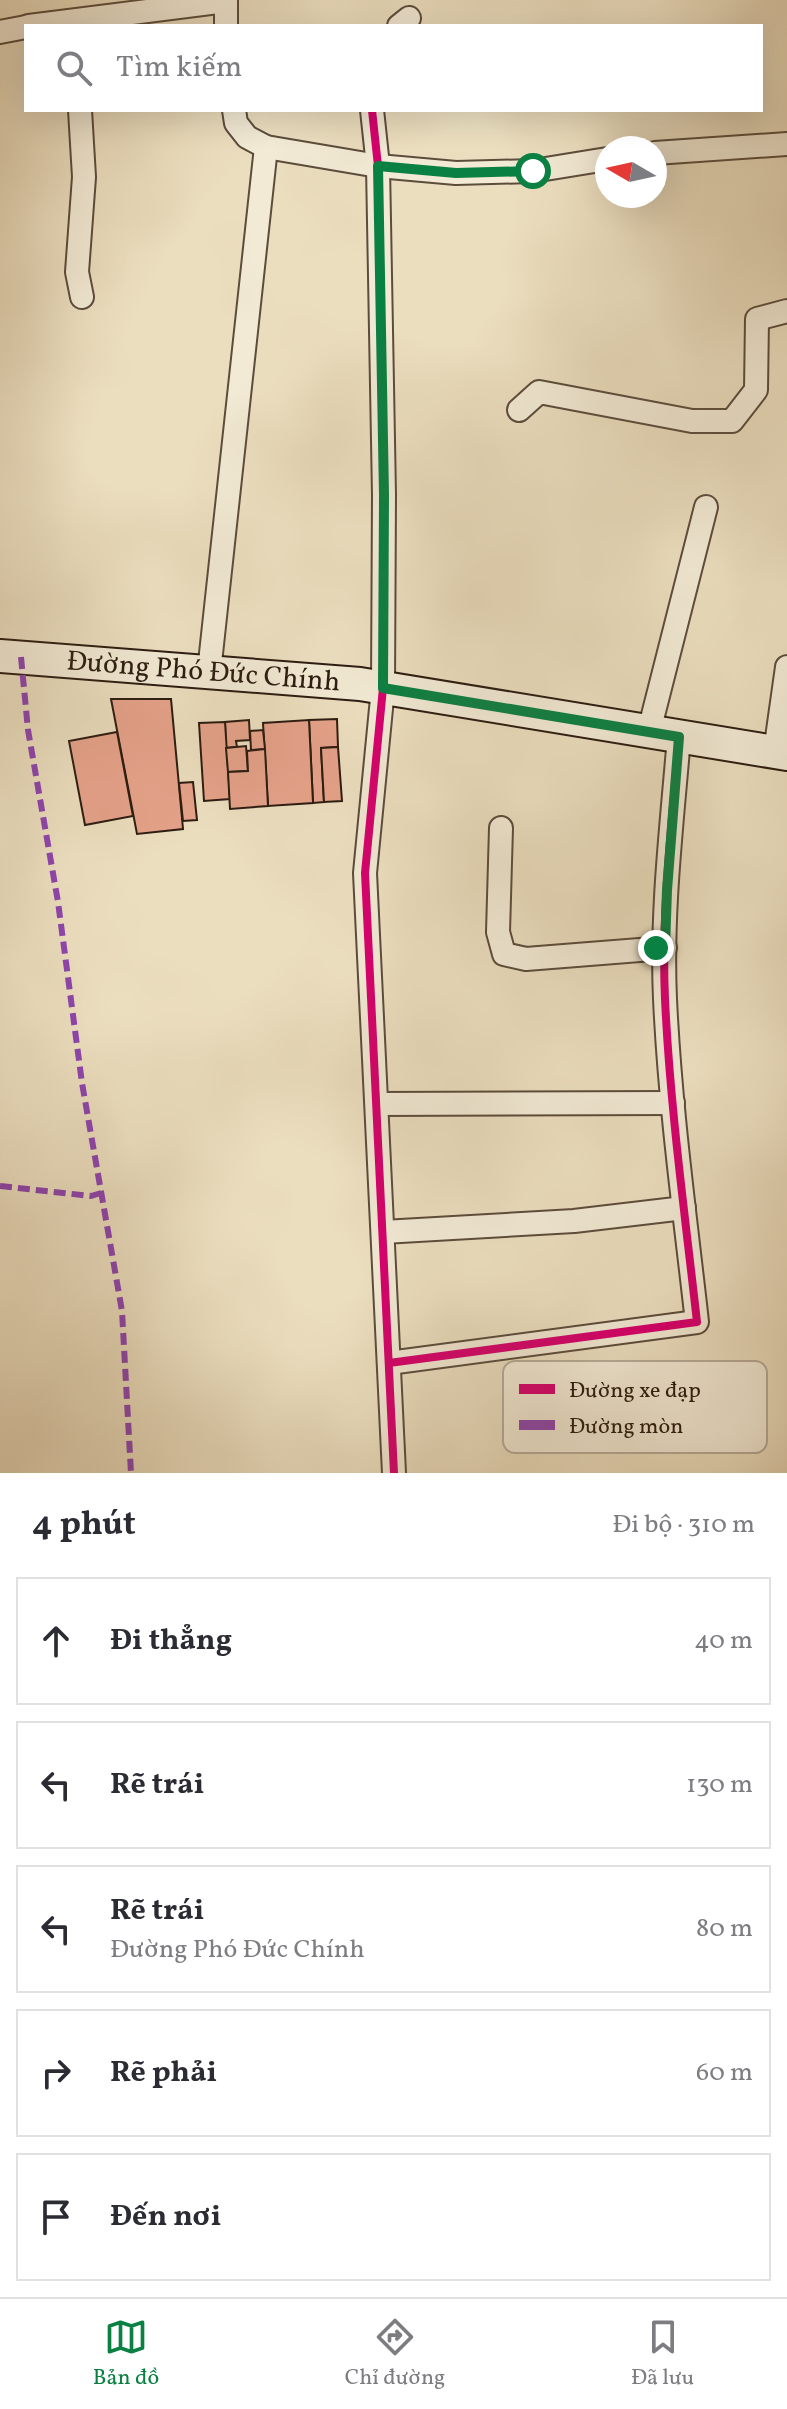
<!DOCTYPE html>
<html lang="vi">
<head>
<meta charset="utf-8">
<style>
	:root { --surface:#fff; --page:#f7f7f7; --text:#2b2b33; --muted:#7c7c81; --line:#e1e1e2; --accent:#0b8043 }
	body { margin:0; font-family:Vollkorn,serif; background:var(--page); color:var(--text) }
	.compass { position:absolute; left:595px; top:136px; width:72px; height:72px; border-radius:50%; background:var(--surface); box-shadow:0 8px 32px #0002; rotate:279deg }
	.stop { position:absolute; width:24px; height:24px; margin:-18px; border:6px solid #0b8043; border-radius:50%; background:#fff }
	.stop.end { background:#0b8043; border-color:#fff; box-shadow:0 2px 8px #0008 }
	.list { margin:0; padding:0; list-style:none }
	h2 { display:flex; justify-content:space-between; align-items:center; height:104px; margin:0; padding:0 32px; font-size:34px }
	h2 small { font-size:26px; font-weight:400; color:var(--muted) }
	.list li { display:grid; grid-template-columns:52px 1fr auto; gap:24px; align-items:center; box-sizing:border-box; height:128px; margin:0 16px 16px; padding:0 16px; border:2px solid var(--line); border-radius:0px }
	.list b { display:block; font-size:30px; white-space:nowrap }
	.list p { margin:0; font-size:26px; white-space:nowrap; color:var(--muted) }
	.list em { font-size:26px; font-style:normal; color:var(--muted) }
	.icon { flex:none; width:44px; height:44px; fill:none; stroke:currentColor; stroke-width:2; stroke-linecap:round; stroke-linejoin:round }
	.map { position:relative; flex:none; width:787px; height:1473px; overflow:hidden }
	.search { position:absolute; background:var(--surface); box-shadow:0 8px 32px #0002; left:24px; right:24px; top:24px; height:88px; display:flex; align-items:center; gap:20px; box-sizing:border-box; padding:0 28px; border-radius:0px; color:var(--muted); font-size:30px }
	.sheet { height:824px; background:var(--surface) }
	nav { display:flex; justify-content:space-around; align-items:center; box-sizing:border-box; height:112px; border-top:2px solid var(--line); background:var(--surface); font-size:22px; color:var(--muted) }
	nav a { display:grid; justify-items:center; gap:4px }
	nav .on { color:var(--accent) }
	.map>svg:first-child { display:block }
	.building { fill:#e5a28a; stroke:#2c1c11; stroke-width:2 }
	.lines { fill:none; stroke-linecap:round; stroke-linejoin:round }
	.minor-casing { stroke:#5c4c3c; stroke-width:26 }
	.secondary-casing { stroke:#2c1c11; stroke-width:36 }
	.minor { stroke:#f2ead5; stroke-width:22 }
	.secondary { stroke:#f2ead5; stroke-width:32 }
	.quiet { stroke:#8e44ad; stroke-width:6; stroke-dasharray:12 6; stroke-linecap:butt }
	.cycleway-casing { stroke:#f2ead5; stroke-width:13 }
	.cycleway { stroke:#d6006c; stroke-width:8 }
	.route { stroke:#0b8043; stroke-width:10 }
	.labels { text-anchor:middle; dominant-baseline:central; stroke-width:7; stroke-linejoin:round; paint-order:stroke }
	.street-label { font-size:28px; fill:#2c1c11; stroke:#f2ead5 }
	.key { fill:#f2ead5; stroke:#b7ac9a; stroke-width:2 }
	.key-label { font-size:22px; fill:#2c1c11 }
</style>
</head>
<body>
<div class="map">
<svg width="787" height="1473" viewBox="0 0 787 1473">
	<rect width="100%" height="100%" fill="#ebdebf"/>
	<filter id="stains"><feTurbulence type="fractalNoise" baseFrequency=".0025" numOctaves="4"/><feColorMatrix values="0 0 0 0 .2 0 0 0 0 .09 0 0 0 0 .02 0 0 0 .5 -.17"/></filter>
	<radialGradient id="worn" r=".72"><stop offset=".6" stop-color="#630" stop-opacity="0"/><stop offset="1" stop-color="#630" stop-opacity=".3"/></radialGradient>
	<g class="building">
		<path d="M111,699h60l12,130 -46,5z"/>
		<path d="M337,719l1,28 -17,1 3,54 -11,1 -4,-83z"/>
		<path d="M249,720l1,20 -14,1 1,6 -11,1 -1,-26z"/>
		<path d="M309,720l4,83 -45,3 -5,-83z"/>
		<path d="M225,722l5,77 -26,2 -5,-78z"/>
		<path d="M263,730l2,19 -14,1 -1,-19z"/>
		<path d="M117,732l16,84 -48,9 -16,-84z"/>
		<path d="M246,746l2,25 -20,1 -2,-24z"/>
		<path d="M338,747l4,54 -18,1 -3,-54z"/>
		<path d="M265,749l3,57 -38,3 -2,-37 20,-1 -1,-20z"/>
		<path d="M193,782l4,38 -14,1 -4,-38z"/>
	</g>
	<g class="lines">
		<g class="minor-casing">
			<g id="minor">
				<path d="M29,26l197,-25"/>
				<path d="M226,26v-26"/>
				<path d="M399,26l10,-8"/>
				<path d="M0,32l26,-5"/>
				<path d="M80,110l4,67 -7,95 5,25"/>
				<path d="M234,110l2,13 11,14 19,10 112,19 78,7 77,-2 74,-12"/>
				<path d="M372,110l6,56 6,329 -1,193 -18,185 29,600"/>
				<path d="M655,153l132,-9"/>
				<path d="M519,410l20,-18 153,29h40l24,-31 1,-71 30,-8"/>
				<path d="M209,672l57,-525"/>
				<path d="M649,731l57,-224"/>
				<path d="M775,752l12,-85"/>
				<path d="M501,828l-3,104 6,22 22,5 139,-11"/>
				<path d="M377,1104l296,-1"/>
				<path d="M383,1232l191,-11 110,-13"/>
				<path d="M389,1363l308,-41c-12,-107 -27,-215 -32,-323 -4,-87 7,-176 14,-262"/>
			</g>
		</g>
		<g class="secondary-casing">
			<g id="secondary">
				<path id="s1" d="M0,656l360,28 427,70"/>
			</g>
		</g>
		<use href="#minor" class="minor"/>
		<use href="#secondary" class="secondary"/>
		<g class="quiet">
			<path d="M21,657l7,73 30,172 24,181 40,228 9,162"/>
			<path d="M0,1186l91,10 10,-3"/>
		</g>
		<g class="cycleway-casing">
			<g id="cycleway">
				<path d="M372,110l6,56 6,329 -1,193 -18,185 29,600"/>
				<path d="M389,1363l308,-41c-12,-107 -27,-215 -32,-323 -4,-87 7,-176 14,-262"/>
			</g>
		</g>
		<use href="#cycleway" class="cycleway"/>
	</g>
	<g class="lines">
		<path class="route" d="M533,171l-77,2 -78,-7 6,329 -1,193 296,49 -12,153 -2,58h-9"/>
	</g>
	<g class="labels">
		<g class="street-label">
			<text stroke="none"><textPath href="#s1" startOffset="204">Đường Phó Đức Chính</textPath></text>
		</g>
	</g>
	<rect x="503" y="1361" width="264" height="92" rx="12" class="key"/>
	<rect x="519" y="1384" width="36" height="10" fill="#d6006c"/>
	<rect x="519" y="1420" width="36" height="10" fill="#8e44ad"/>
	<g class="key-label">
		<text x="569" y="1397">Đường xe đạp</text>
		<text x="569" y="1433">Đường mòn</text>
	</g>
	<rect width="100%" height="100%" filter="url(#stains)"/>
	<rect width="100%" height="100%" fill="url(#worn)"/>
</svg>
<svg class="compass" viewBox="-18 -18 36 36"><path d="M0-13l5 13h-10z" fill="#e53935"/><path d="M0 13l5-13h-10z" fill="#7c7c81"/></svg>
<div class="stop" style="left:533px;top:171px"></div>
<div class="stop end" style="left:656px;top:948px"></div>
<div class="search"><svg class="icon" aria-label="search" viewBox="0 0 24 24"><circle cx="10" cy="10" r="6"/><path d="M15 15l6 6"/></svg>Tìm kiếm</div>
</div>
<section class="sheet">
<h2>4 phút<small>Đi bộ · 310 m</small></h2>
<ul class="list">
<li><svg class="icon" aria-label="ahead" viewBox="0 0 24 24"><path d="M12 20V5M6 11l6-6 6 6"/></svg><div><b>Đi thẳng</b></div><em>40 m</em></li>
<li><svg class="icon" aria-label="left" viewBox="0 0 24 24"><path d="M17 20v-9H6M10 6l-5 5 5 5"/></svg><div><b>Rẽ trái</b></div><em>130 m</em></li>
<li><svg class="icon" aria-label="left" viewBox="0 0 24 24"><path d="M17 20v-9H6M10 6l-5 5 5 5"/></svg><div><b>Rẽ trái</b><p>Đường Phó Đức Chính</p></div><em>80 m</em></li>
<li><svg class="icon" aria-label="right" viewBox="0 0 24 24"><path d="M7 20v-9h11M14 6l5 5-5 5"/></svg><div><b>Rẽ phải</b></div><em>60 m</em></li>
<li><svg class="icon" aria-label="arrive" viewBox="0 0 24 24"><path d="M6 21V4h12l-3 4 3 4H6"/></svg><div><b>Đến nơi</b></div></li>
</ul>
</section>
<nav>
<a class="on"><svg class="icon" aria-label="map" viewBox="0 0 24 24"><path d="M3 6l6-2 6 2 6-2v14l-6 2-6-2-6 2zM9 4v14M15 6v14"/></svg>Bản đồ</a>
<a><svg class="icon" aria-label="directions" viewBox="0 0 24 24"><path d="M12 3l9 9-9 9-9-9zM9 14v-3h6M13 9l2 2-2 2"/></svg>Chỉ đường</a>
<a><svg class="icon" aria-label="saved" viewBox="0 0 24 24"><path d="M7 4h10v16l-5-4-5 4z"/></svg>Đã lưu</a>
</nav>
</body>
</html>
